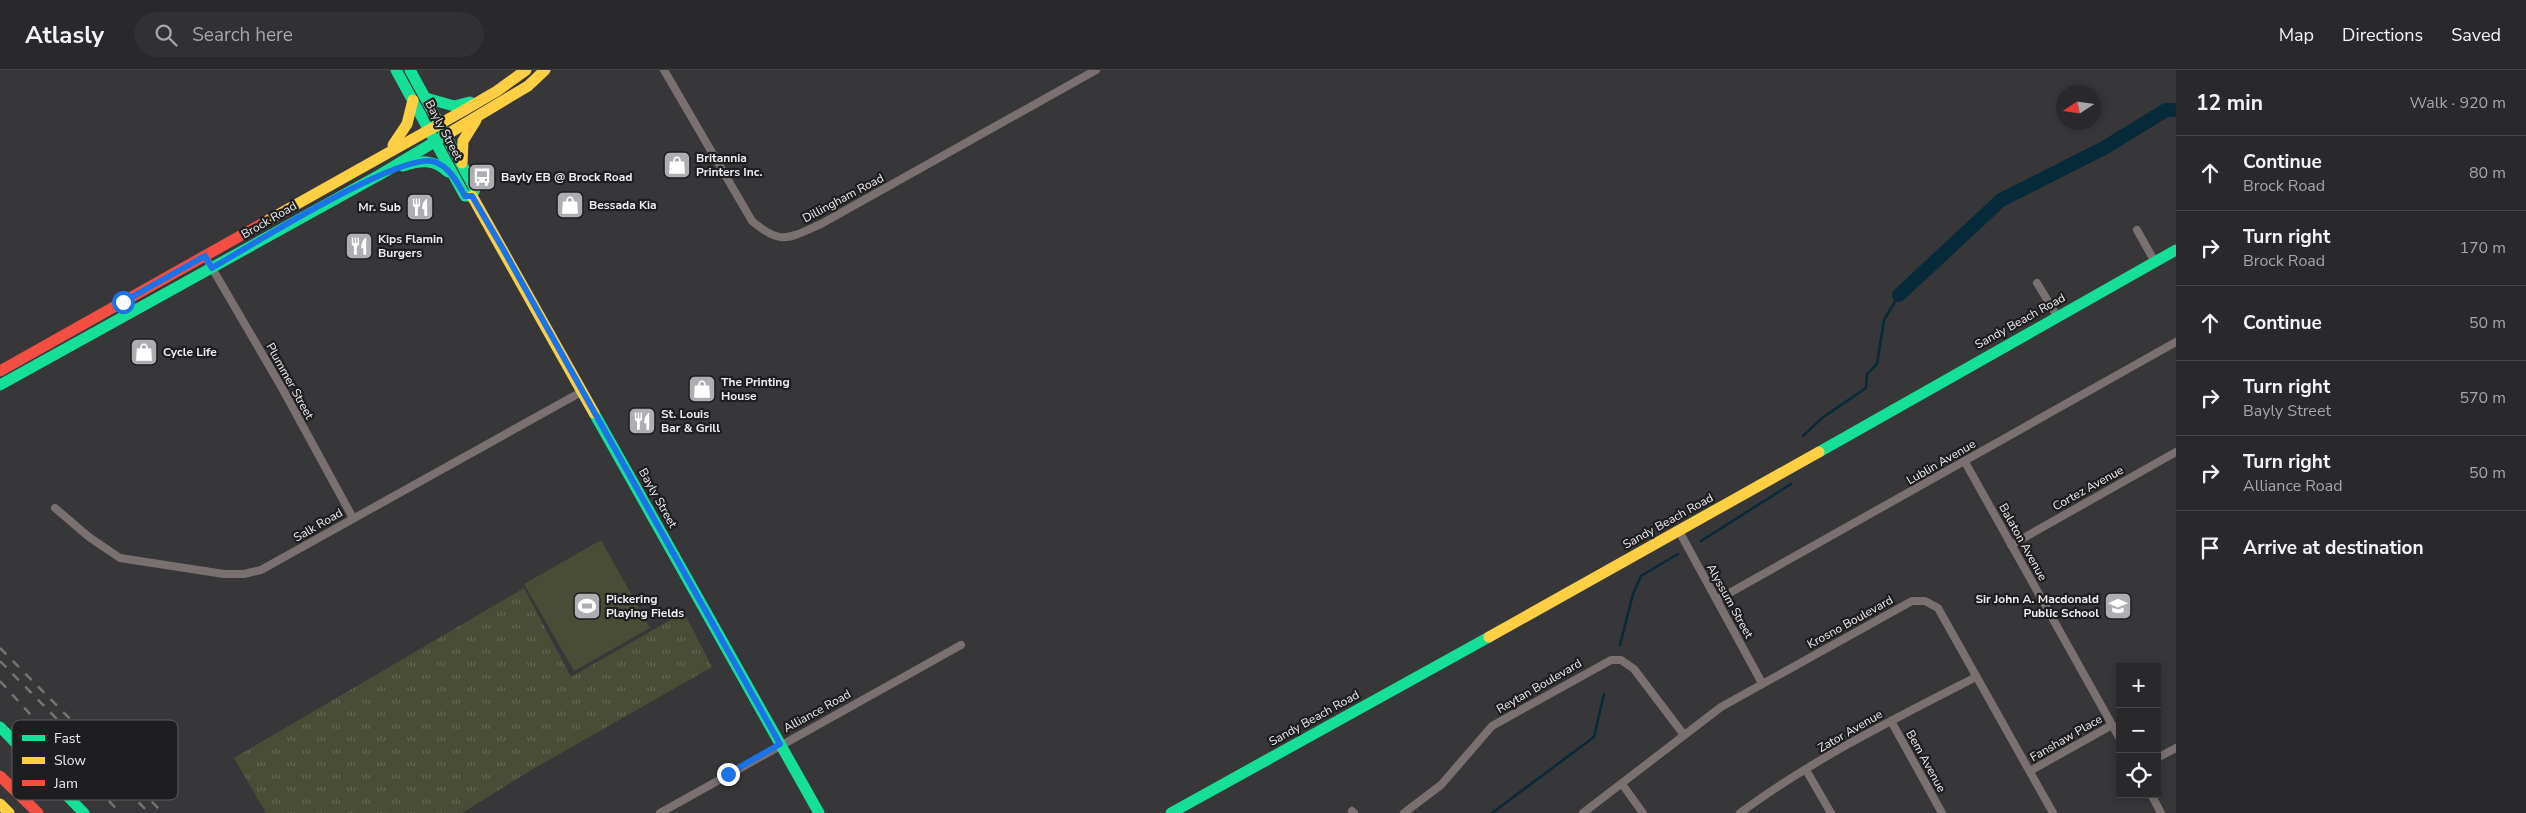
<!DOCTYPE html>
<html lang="en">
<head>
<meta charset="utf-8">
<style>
	:root { --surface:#29282b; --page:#313033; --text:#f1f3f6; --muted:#a5a6a9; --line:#454447 }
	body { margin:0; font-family:"Nunito Sans",sans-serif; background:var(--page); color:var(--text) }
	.controls { position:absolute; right:15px; bottom:15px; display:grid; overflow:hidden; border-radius:0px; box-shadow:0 2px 8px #0003 }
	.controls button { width:45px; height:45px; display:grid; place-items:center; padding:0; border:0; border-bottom:1px solid var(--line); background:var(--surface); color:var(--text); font:25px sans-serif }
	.compass { position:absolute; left:2056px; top:15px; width:45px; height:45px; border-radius:50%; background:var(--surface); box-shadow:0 2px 8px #0003; rotate:258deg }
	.stop { position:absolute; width:15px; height:15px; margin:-11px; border:4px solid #1a73e8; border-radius:50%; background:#fff }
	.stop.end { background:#1a73e8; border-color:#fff; box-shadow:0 1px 5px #0008 }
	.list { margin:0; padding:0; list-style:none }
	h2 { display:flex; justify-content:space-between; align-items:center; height:65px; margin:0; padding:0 20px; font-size:21px }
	h2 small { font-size:16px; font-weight:400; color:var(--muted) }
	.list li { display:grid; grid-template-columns:32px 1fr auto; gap:15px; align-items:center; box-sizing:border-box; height:75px; padding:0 20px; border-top:1px solid var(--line) }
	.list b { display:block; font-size:19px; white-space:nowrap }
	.list p { margin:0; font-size:16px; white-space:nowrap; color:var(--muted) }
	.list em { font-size:16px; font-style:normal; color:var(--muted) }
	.icon { flex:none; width:28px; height:28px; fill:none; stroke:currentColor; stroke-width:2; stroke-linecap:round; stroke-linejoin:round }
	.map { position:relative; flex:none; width:2176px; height:743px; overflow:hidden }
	header { display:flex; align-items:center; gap:30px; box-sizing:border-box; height:70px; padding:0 25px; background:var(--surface); border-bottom:1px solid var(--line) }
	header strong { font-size:24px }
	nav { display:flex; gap:28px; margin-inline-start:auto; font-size:18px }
	.search { width:350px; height:45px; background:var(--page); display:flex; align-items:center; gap:12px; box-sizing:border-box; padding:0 18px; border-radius:28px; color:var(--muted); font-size:19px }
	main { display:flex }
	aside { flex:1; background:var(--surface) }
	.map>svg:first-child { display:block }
	.grass { fill:url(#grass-tufts) }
	.green { fill:#494d36 }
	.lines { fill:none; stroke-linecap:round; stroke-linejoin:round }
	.stream { stroke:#062a3a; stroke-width:2.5 }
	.river { stroke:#062a3a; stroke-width:14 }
	.street { stroke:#7a7070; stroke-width:8 }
	.fast { stroke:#16e098; stroke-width:11 }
	.slow { stroke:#ffcf43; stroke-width:11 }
	.jam { stroke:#f24e42; stroke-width:11 }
	.rail { stroke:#787273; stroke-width:2.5; stroke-dasharray:9 9; stroke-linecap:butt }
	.route { stroke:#1a73e8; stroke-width:6 }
	.labels { text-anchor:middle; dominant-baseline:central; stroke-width:4.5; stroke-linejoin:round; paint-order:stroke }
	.street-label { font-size:12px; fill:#efedf1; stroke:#1e1d1f }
	.poi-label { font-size:12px; font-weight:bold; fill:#efedf1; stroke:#1e1d1f; text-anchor:start }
	.key { fill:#1e1d1f; stroke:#5d5b5e; stroke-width:1 }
	.key-label { font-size:14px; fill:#efedf1 }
</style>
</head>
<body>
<header>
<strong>Atlasly</strong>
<div class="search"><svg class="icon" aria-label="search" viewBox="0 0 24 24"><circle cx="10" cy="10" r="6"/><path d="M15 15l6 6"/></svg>Search here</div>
<nav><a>Map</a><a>Directions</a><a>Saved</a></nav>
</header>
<main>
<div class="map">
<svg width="2176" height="743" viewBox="0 0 2176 743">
	<defs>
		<pattern id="grass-tufts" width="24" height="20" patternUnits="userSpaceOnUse" patternTransform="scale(1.25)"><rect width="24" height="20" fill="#494d36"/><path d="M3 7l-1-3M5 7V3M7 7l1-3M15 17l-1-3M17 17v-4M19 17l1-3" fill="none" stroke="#646754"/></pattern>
	</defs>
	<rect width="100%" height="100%" fill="#373639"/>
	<path class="grass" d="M524,518l47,89 113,-65 28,55 -179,102 -71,44h-196l-32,-55z"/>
	<path class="green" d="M601,470l49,88 -76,43 -50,-87z"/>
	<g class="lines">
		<g class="stream">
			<path d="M1803,366l19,-18 44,-30 1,-14 10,-10 7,-44 15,-25"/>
			<path d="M1701,471l90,-57"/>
			<path d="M1620,575l13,-51 8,-18 37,-22"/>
			<path d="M1492,743l102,-76 10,-43"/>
		</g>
		<path class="river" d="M1899,225l102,-95 103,-52 62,-38h10"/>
		<g class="street">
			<path d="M664,0l88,151c29,25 37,17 69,3l275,-154"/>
			<path d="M2137,160l18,32"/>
			<path d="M205,186l77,132 71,130"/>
			<path d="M2037,213l20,33"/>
			<path d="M1965,392l155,277"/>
			<path d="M55,438l34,29 31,21 104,16h20l17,-4 322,-179"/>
			<path d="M1679,461l83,152"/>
			<path d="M2011,475l165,-93"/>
			<path d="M1717,530l459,-258"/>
			<path d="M1891,651l51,92"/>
			<path d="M2157,688l19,-10"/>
			<path d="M1806,700l25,43"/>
			<path d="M2030,701l82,-46"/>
			<path d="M1622,714l21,29"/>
			<path d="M2151,724l10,19"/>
			<path d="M1352,741l2,2"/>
			<path d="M660,743l301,-168"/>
			<path d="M1404,743l37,-28 51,-59 119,-66h10l13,9 50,66"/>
			<path d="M1583,743l138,-106 191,-106h13l13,7 115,205"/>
			<path d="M1740,743c73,-54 156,-95 236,-136"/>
		</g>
		<g class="fast">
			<path d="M396,0l69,126h7"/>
			<path d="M410,0l65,119 -3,7"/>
			<path d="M426,28l28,8 16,-4"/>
			<path d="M403,96c17,-6 31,-7 45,6"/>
			<path d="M0,315l381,-211 65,-39"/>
			<path d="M594,343l225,400"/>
			<path d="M1819,382l357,-202"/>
			<path d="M0,657l84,86"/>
			<path d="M1171,743l318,-176"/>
		</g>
		<g class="slow">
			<path d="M446,65l82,-49 17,-16"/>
			<path d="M393,75l14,-21 6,-24"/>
			<path d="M462,93l1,-22 13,-21"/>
			<path d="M472,126l122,217"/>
			<path d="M265,152l196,-110 36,-21 29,-21"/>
			<path d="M1489,567l330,-185"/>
			<path d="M0,734l9,9"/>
		</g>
		<g class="jam">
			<path d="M0,301l265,-149"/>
			<path d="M0,706l38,37"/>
		</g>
		<g class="rail">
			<path d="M0,578l163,165"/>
			<path d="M0,591l149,152"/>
			<path d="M0,611l120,132"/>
		</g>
	</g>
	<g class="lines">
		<path class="route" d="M123,232l82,-46 7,12c35,-20 192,-119 223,-106 15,5 23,22 30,34h7l31,53 277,495 -52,30"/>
	</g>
	<defs>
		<g id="shop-square" transform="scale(1.4375)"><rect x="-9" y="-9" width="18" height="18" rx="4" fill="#afadb1" stroke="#1e1d1f"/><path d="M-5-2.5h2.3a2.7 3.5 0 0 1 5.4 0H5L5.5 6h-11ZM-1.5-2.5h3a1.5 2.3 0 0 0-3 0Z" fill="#fff"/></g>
		<g id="bus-square" transform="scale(1.4375)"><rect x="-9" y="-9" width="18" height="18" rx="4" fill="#afadb1" stroke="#1e1d1f"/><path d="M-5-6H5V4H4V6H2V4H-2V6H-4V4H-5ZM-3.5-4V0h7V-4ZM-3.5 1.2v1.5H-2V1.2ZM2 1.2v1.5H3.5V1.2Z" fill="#fff"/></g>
		<g id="restaurant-square" transform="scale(1.4375)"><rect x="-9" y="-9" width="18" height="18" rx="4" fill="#afadb1" stroke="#1e1d1f"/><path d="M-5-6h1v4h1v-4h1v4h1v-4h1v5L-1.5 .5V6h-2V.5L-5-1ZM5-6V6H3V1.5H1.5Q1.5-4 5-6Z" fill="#fff"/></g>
		<g id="stadium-square" transform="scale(1.4375)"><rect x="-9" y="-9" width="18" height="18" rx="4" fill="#afadb1" stroke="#1e1d1f"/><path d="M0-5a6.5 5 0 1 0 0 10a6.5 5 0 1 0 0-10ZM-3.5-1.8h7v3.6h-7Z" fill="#fff"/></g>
		<g id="school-square" transform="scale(1.4375)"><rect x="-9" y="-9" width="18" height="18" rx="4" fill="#afadb1" stroke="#1e1d1f"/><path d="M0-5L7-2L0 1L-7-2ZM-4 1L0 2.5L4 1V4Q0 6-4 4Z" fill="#fff"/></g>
	</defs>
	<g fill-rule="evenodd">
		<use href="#shop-square" x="677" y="95"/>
		<use href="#bus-square" x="482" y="107"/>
		<use href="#shop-square" x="570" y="135"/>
		<use href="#restaurant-square" x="420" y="137"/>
		<use href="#restaurant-square" x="359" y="176"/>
		<use href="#shop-square" x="144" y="282"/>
		<use href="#shop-square" x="702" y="319"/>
		<use href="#restaurant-square" x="642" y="351"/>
		<use href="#stadium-square" x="587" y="536"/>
		<use href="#school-square" x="2118" y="536"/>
	</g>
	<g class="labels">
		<g class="street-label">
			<text transform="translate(444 60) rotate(62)">Bayly Street</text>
			<text transform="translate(843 128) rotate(-28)">Dillingham Road</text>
			<text transform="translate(269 150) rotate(-30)">Brock Road</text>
			<text transform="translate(2020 251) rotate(-29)">Sandy Beach Road</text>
			<text transform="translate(290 311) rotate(61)">Plummer Street</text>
			<text transform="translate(1941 392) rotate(-30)">Lublin Avenue</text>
			<text transform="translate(2088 418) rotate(-29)">Cortez Avenue</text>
			<text transform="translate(658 428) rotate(61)">Bayly Street</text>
			<text transform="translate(1668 451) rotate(-29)">Sandy Beach Road</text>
			<text transform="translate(318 455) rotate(-30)">Salk Road</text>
			<text transform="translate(2023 472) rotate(61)">Balaton Avenue</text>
			<text transform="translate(1730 531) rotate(61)">Alyssum Street</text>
			<text transform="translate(1850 552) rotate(-29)">Krosno Boulevard</text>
			<text transform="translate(1539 616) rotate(-30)">Reytan Boulevard</text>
			<text transform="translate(817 641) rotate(-29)">Alliance Road</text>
			<text transform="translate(1314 648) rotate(-29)">Sandy Beach Road</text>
			<text transform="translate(1850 661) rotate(-30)">Zator Avenue</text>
			<text transform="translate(2066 668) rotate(-30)">Fanshaw Place</text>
			<text transform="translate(1926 691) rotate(61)">Bem Avenue</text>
		</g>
		<g class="poi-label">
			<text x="696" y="88">Britannia<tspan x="696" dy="14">Printers Inc.</tspan></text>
			<text x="501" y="107">Bayly EB @ Brock Road</text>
			<text x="589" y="135">Bessada Kia</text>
			<text x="401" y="137" text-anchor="end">Mr. Sub</text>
			<text x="378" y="169">Kips Flamin<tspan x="378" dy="14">Burgers</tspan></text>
			<text x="163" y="282">Cycle Life</text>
			<text x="721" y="312">The Printing<tspan x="721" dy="14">House</tspan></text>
			<text x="661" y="344">St. Louis<tspan x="661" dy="14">Bar &amp; Grill</tspan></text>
			<text x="606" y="529">Pickering<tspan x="606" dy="14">Playing Fields</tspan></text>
			<text x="2099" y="529" text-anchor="end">Sir John A. Macdonald<tspan x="2099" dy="14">Public School</tspan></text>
		</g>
	</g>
	<rect x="12" y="650" width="166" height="80" rx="8" class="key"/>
	<rect x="22" y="665" width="23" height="6" fill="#16e098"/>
	<rect x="22" y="687" width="23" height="7" fill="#ffcf43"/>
	<rect x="22" y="710" width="23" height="6" fill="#f24e42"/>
	<g class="key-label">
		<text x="54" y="673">Fast</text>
		<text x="54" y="695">Slow</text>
		<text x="54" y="718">Jam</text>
	</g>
</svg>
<div class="controls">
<button>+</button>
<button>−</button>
<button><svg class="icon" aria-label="locate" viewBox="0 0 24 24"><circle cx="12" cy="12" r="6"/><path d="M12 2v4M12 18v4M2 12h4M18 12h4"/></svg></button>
</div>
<svg class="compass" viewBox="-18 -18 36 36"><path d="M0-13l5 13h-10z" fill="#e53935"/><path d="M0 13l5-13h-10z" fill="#a5a6a9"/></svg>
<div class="stop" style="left:123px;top:232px"></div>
<div class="stop end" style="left:728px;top:704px"></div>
</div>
<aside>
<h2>12 min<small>Walk · 920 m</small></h2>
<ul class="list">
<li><svg class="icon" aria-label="ahead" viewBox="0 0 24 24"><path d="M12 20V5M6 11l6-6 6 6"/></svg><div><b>Continue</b><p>Brock Road</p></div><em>80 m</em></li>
<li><svg class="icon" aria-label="right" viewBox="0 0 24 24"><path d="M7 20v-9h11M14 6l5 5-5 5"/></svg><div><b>Turn right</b><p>Brock Road</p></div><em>170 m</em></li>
<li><svg class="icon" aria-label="ahead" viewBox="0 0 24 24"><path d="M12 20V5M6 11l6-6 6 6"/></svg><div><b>Continue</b></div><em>50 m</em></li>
<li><svg class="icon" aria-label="right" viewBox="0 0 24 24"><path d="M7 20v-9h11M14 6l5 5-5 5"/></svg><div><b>Turn right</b><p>Bayly Street</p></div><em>570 m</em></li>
<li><svg class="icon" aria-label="right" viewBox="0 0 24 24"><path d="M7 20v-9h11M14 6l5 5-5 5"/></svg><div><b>Turn right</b><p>Alliance Road</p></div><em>50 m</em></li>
<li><svg class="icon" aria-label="arrive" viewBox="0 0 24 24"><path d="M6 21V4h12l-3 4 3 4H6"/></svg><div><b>Arrive at destination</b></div></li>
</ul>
</aside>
</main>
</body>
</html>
